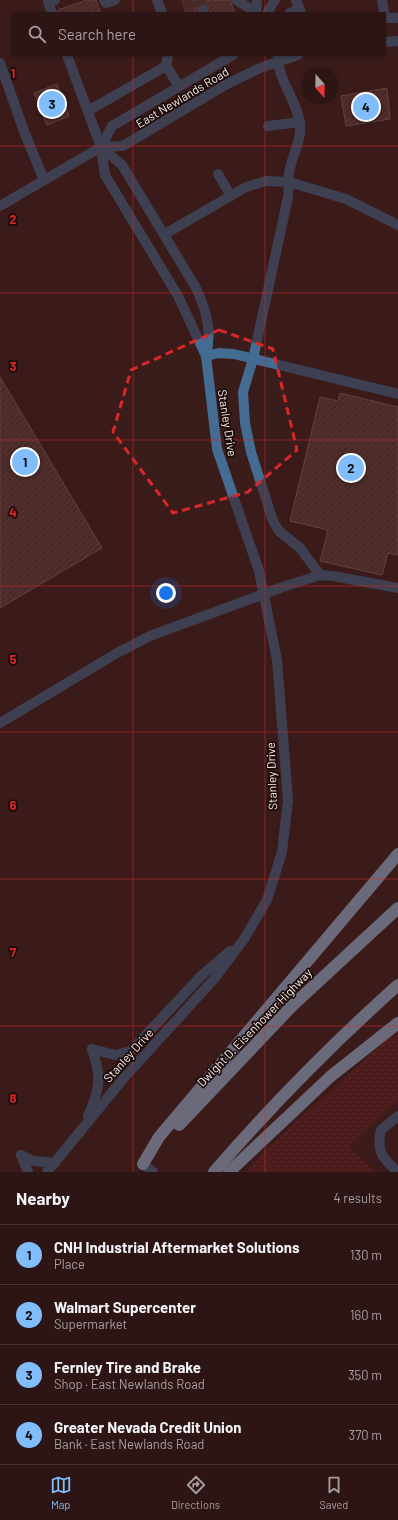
<!DOCTYPE html>
<html lang="en">
<head>
<meta charset="utf-8">
<style>
	:root { --surface:#2c1514; --page:#382222; --text:#f1f3f6; --muted:#a69fa0; --line:#483434; --accent:#80bdfa }
	body { margin:0; font-family:Barlow,sans-serif; background:var(--page); color:var(--text) }
	.compass { position:absolute; left:302px; top:68px; width:36px; height:36px; border-radius:50%; background:var(--surface); box-shadow:0 1px 3px #0004; rotate:160deg }
	.you { position:absolute; left:166px; top:593px; width:14px; height:14px; margin:-10px; border:3px solid #fff; border-radius:50%; background:#1a73e8; box-shadow:0 0 0 6px #1a73e833 }
	.badge { display:grid; place-items:center; width:26px; height:26px; border-radius:50%; background:var(--accent); color:#111; font-size:13px; font-weight:700 }
	.pin { position:absolute; translate:-50% -50%; border:2px solid #fff; box-shadow:0 1px 4px #0006 }
	.list { margin:0; padding:0; list-style:none }
	h2 { display:flex; justify-content:space-between; align-items:center; height:52px; margin:0; padding:0 16px; font-size:17px }
	h2 small { font-size:13px; font-weight:400; color:var(--muted) }
	.list li { display:grid; grid-template-columns:26px 1fr auto; gap:12px; align-items:center; box-sizing:border-box; height:60px; padding:0 16px; border-top:1px solid var(--line) }
	.list b { display:block; font-size:15px; white-space:nowrap }
	.list p { margin:0; font-size:13px; white-space:nowrap; color:var(--muted) }
	.list em { font-size:13px; font-style:normal; color:var(--muted) }
	.icon { flex:none; width:22px; height:22px; fill:none; stroke:currentColor; stroke-width:2; stroke-linecap:round; stroke-linejoin:round }
	.map { position:relative; flex:none; width:398px; height:1172px; overflow:hidden }
	.search { position:absolute; background:var(--surface); box-shadow:0 1px 3px #0004; left:12px; right:12px; top:12px; height:44px; display:flex; align-items:center; gap:10px; box-sizing:border-box; padding:0 14px; border-radius:0px; color:var(--muted); font-size:15px }
	.sheet { height:292px; background:var(--surface) }
	nav { display:flex; justify-content:space-around; align-items:center; box-sizing:border-box; height:56px; border-top:1px solid var(--line); background:var(--surface); font-size:11px; color:var(--muted) }
	nav a { display:grid; justify-items:center; gap:2px }
	nav .on { color:var(--accent) }
	.map>svg:first-child { display:block }
	.grass { fill:url(#grass-dots) }
	.building { fill:url(#building-hatch); stroke:#926c69 }
	.lines { fill:none; stroke-linecap:round; stroke-linejoin:round }
	.minor-tunnel { stroke:#573b39; stroke-width:10; stroke-dasharray:10 5; stroke-linecap:butt }
	.minor { stroke:#446c93; stroke-width:10 }
	.highway { stroke:#a4caf1; stroke-width:12 }
	.marked { fill:none; stroke:#d62828; stroke-width:3; stroke-dasharray:8 5; stroke-linejoin:round }
	.grid { fill:none; stroke:#d62828; stroke-width:1; stroke-opacity:0.55 }
	.labels { text-anchor:middle; dominant-baseline:central; stroke-width:3.5; stroke-linejoin:round; paint-order:stroke }
	.street-label { font-size:12px; fill:#feecea; stroke:#180b0a }
	.grid-label { font-size:13px; text-anchor:middle; font-weight:bold; fill:#d62828; stroke:#180b0a; stroke-width:3.5; stroke-linejoin:round; paint-order:stroke }
</style>
</head>
<body>
<div class="map">
<svg width="398" height="1172" viewBox="0 0 398 1172">
	<defs>
		<pattern id="grass-dots" width="8" height="8" patternUnits="userSpaceOnUse"><rect width="8" height="8" fill="#5f1e1d"/><path d="M2 2h.1M6 6h.1" fill="none" stroke="#773f3e" stroke-width="1.8" stroke-linecap="round"/></pattern>
		<pattern id="building-hatch" width="6" height="6" patternUnits="userSpaceOnUse"><rect width="6" height="6" fill="#5f3d3a"/><path d="M-1 1l2-2M0 6l6-6M5 7l2-2" fill="none" stroke="#775957"/></pattern>
	</defs>
	<rect width="100%" height="100%" fill="#3a1c1a"/>
	<path class="grass" d="M398,1032v69l-50,46 28,25h-130l16,-19 124,-113z"/>
	<g class="building">
		<path d="M87,0h9l5,13h-43v-3z"/>
		<path d="M182,0h48l5,13h-25l-2,-7 -5,-2 -5,2 -2,6 -10,1z"/>
		<path d="M57,84l12,32 -22,9 -13,-32z"/>
		<path d="M387,88l3,31 -44,7 -5,-30z"/>
		<path d="M0,377l102,171 -102,60z"/>
		<path d="M340,393l58,14v148l-10,-2 -6,22 -62,-14 8,-31 -38,-9 30,-124 18,4z"/>
	</g>
	<g class="lines">
		<g class="minor-tunnel">
			<path d="M186,0l5,13"/>
			<path d="M199,0l4,10"/>
		</g>
		<g class="minor">
			<path d="M104,0l2,3 9,-3"/>
			<path d="M157,0l5,13"/>
			<path d="M236,0l20,12"/>
			<path d="M296,0l5,13"/>
			<path d="M382,0l2,13"/>
			<path d="M203,10v3"/>
			<path d="M52,13l-4,-11 7,-2"/>
			<path d="M256,13l1,-13"/>
			<path d="M267,13l8,-13"/>
			<path d="M290,13l10,-4"/>
			<path d="M385,18h13"/>
			<path d="M385,42l13,-1"/>
			<path d="M168,55l-2,11 13,20"/>
			<path d="M278,55c-1,25 20,46 22,70 2,16 -9,32 -11,48 -1,8 0,16 -1,24l-35,162 -10,33 2,31 6,29 22,69 6,10 21,17 20,27"/>
			<path d="M0,63l25,71 19,46"/>
			<path d="M88,111l78,-45"/>
			<path d="M268,126l32,-4"/>
			<path d="M101,147l21,18 74,123c11,24 16,43 10,68"/>
			<path d="M101,147l11,-21 121,-71"/>
			<path d="M218,174l13,22"/>
			<path d="M0,206l101,-59 22,-1 104,-62 33,-16 38,-13"/>
			<path d="M165,234l81,-47 20,-6 23,1 57,17 52,26"/>
			<path d="M206,356l13,-3 15,1 164,40"/>
			<path d="M0,723l117,-70 33,-17 130,-48 40,-13 13,1 65,12"/>
			<path d="M92,1049l23,6 16,-4 70,-75 29,-25"/>
			<path d="M88,1116c12,-27 14,-39 4,-67"/>
			<path d="M21,1155l12,6 22,2"/>
			<path d="M21,1155l7,17"/>
			<path d="M143,1164l10,8"/>
			<path d="M47,1172l76,-93 91,-100 30,-40 23,-39 15,-48 6,-52 -11,-140 -18,-89 -42,-122 -11,-93 -28,-60 -73,-121 -4,-28 -34,-92"/>
			<path d="M398,1172c-16,-14 -22,-21 -17,-42l17,-14"/>
		</g>
		<g class="highway">
			<path d="M179,1125l114,-120 105,-97"/>
			<path d="M143,1164l16,-27 239,-283"/>
			<path d="M214,1172c57,-66 119,-129 184,-187"/>
			<path d="M229,1172l102,-96 67,-53"/>
		</g>
	</g>
	<path d="M0 0H398V1172H0ZM219,330l54,19 24,101 -49,42 -75,21 -60,-81 18,-62z" fill="#3a1c1a" fill-opacity=".55" fill-rule="evenodd"/>
	<path class="marked" d="M219,330l54,19 24,101 -49,42 -75,21 -60,-81 18,-62z"/>
	<path class="grid" d="M133,0v13M265,0v13M133,55v1117M265,55v1117M0,146h398M0,293h398M0,440h398M0,586h398M0,732h398M0,879h398M0,1026h398"/>
	<g class="labels">
		<g class="street-label">
			<text transform="translate(182 97) rotate(-31)">East Newlands Road</text>
			<text transform="translate(228 423) rotate(81)">Stanley Drive</text>
			<text transform="translate(271 776) rotate(-92)">Stanley Drive</text>
			<text transform="translate(254 1027) rotate(-46)">Dwight D. Eisenhower Highway</text>
			<text transform="translate(128 1055) rotate(-48)">Stanley Drive</text>
		</g>
	</g>
	<g class="grid-label">
		<text x="13" y="78">1</text>
		<text x="13" y="224">2</text>
		<text x="13" y="371">3</text>
		<text x="13" y="517">4</text>
		<text x="13" y="664">5</text>
		<text x="13" y="810">6</text>
		<text x="13" y="957">7</text>
		<text x="13" y="1103">8</text>
	</g>
</svg>
<svg class="compass" viewBox="-18 -18 36 36"><path d="M0-13l5 13h-10z" fill="#e53935"/><path d="M0 13l5-13h-10z" fill="#a69fa0"/></svg>
<div class="you"></div>
<div class="pin badge" style="left:25px;top:462px">1</div>
<div class="pin badge" style="left:351px;top:468px">2</div>
<div class="pin badge" style="left:52px;top:104px">3</div>
<div class="pin badge" style="left:366px;top:107px">4</div>
<div class="search"><svg class="icon" aria-label="search" viewBox="0 0 24 24"><circle cx="10" cy="10" r="6"/><path d="M15 15l6 6"/></svg>Search here</div>
</div>
<section class="sheet">
<h2>Nearby<small>4 results</small></h2>
<ul class="list">
<li><span class="badge">1</span><div><b>CNH Industrial Aftermarket Solutions</b><p>Place</p></div><em>130 m</em></li>
<li><span class="badge">2</span><div><b>Walmart Supercenter</b><p>Supermarket</p></div><em>160 m</em></li>
<li><span class="badge">3</span><div><b>Fernley Tire and Brake</b><p>Shop · East Newlands Road</p></div><em>350 m</em></li>
<li><span class="badge">4</span><div><b>Greater Nevada Credit Union</b><p>Bank · East Newlands Road</p></div><em>370 m</em></li>
</ul>
</section>
<nav>
<a class="on"><svg class="icon" aria-label="map" viewBox="0 0 24 24"><path d="M3 6l6-2 6 2 6-2v14l-6 2-6-2-6 2zM9 4v14M15 6v14"/></svg>Map</a>
<a><svg class="icon" aria-label="directions" viewBox="0 0 24 24"><path d="M12 3l9 9-9 9-9-9zM9 14v-3h6M13 9l2 2-2 2"/></svg>Directions</a>
<a><svg class="icon" aria-label="saved" viewBox="0 0 24 24"><path d="M7 4h10v16l-5-4-5 4z"/></svg>Saved</a>
</nav>
</body>
</html>
